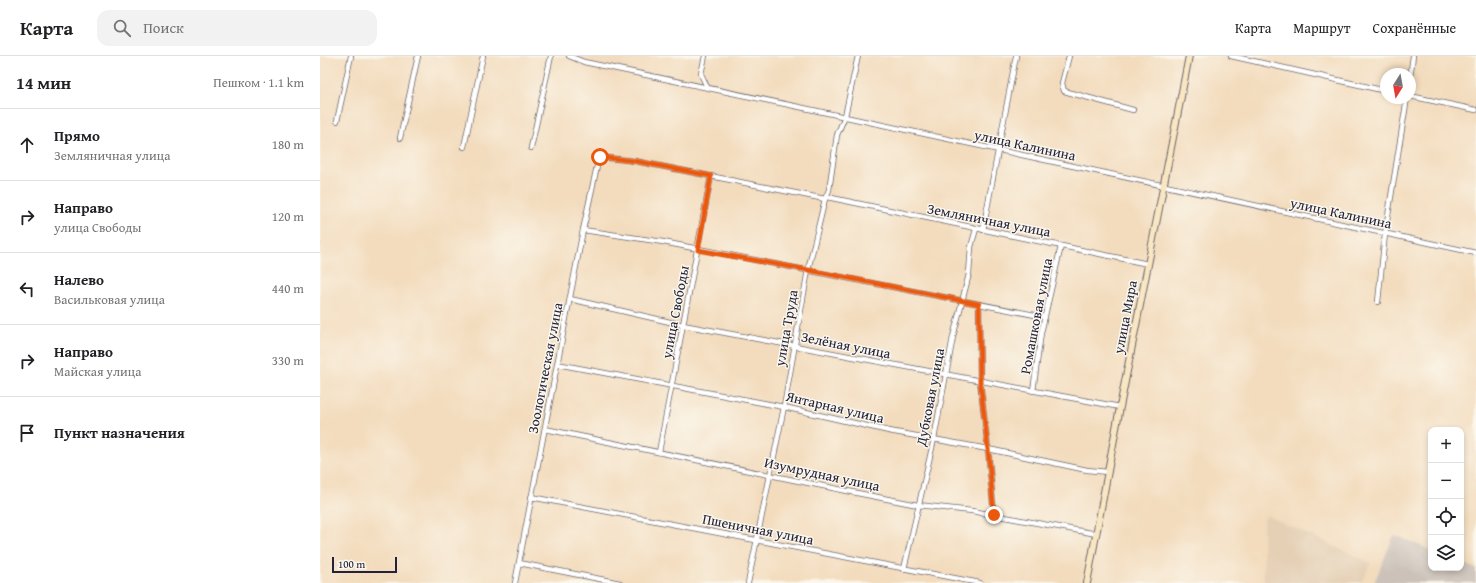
<!DOCTYPE html>
<html lang="ru">
<head>
<meta charset="utf-8">
<style>
	:root { --surface:#fff; --page:#f2f2f2; --text:#202124; --muted:#757577; --line:#e0e0e0 }
	body { margin:0; font-family:"Gentium Book Plus",serif; background:var(--page); color:var(--text) }
	.controls { position:absolute; right:12px; bottom:12px; display:grid; overflow:hidden; border-radius:8px; box-shadow:0 2px 6px #0003 }
	.controls button { width:36px; height:36px; display:grid; place-items:center; padding:0; border:0; border-bottom:1px solid var(--line); background:var(--surface); color:var(--text); font:20px sans-serif }
	.compass { position:absolute; left:1060px; top:12px; width:36px; height:36px; border-radius:50%; background:var(--surface); box-shadow:0 2px 6px #0003; rotate:191deg }
	.scale { position:absolute; left:12px; bottom:10px; width:65px; box-sizing:border-box; padding-left:4px; border:2px solid #22223b; border-top:0; font-size:11px; line-height:14px; white-space:nowrap; color:#22223b; -webkit-text-stroke:3px #fbf7ec; paint-order:stroke }
	.stop { position:absolute; width:12px; height:12px; margin:-9px; border:3px solid #ea580c; border-radius:50%; background:#fff }
	.stop.end { background:#ea580c; border-color:#fff; box-shadow:0 1px 4px #0008 }
	.list { margin:0; padding:0; list-style:none }
	h2 { display:flex; justify-content:space-between; align-items:center; height:52px; margin:0; padding:0 16px; font-size:17px }
	h2 small { font-size:13px; font-weight:400; color:var(--muted) }
	.list li { display:grid; grid-template-columns:26px 1fr auto; gap:12px; align-items:center; box-sizing:border-box; height:72px; padding:0 16px; border-top:1px solid var(--line) }
	.list b { display:block; font-size:15px; white-space:nowrap }
	.list p { margin:0; font-size:13px; white-space:nowrap; color:var(--muted) }
	.list em { font-size:13px; font-style:normal; color:var(--muted) }
	.icon { flex:none; width:22px; height:22px; fill:none; stroke:currentColor; stroke-width:2; stroke-linecap:round; stroke-linejoin:round }
	.map { position:relative; flex:none; width:1156px; height:527px; overflow:hidden }
	header { display:flex; align-items:center; gap:24px; box-sizing:border-box; height:56px; padding:0 20px; background:var(--surface); border-bottom:1px solid var(--line) }
	header strong { font-size:19px }
	nav { display:flex; gap:22px; margin-inline-start:auto; font-size:14px }
	.search { width:280px; height:36px; background:var(--page); display:flex; align-items:center; gap:10px; box-sizing:border-box; padding:0 14px; border-radius:12px; color:var(--muted); font-size:15px }
	main { display:flex }
	aside { flex:1; background:var(--surface) }
	.map>svg:first-child { display:block }
	.built { fill:#e5d0b6 }
	.industrial { fill:#ccc2b9 }
	.lines { fill:none; stroke-linecap:round; stroke-linejoin:round }
	.minor-casing { stroke:#6b6368; stroke-width:6 }
	.secondary-casing { stroke:#6b6368; stroke-width:8 }
	.minor { stroke:#fff; stroke-width:4.5 }
	.secondary { stroke:#f9e7c3; stroke-width:6 }
	.route { stroke:#ea580c; stroke-width:5 }
	.labels { text-anchor:middle; dominant-baseline:central; stroke-width:3; stroke-linejoin:round; paint-order:stroke }
	.street-label { font-size:14px; fill:#22223b; stroke:#fbf7ec }
</style>
</head>
<body>
<header>
<strong>Карта</strong>
<div class="search"><svg class="icon" aria-label="search" viewBox="0 0 24 24"><circle cx="10" cy="10" r="6"/><path d="M15 15l6 6"/></svg>Поиск</div>
<nav><a>Карта</a><a>Маршрут</a><a>Сохранённые</a></nav>
</header>
<main>
<aside>
<h2>14 мин<small>Пешком · 1.1 km</small></h2>
<ul class="list">
<li><svg class="icon" aria-label="ahead" viewBox="0 0 24 24"><path d="M12 20V5M6 11l6-6 6 6"/></svg><div><b>Прямо</b><p>Земляничная улица</p></div><em>180 m</em></li>
<li><svg class="icon" aria-label="right" viewBox="0 0 24 24"><path d="M7 20v-9h11M14 6l5 5-5 5"/></svg><div><b>Направо</b><p>улица Свободы</p></div><em>120 m</em></li>
<li><svg class="icon" aria-label="left" viewBox="0 0 24 24"><path d="M17 20v-9H6M10 6l-5 5 5 5"/></svg><div><b>Налево</b><p>Васильковая улица</p></div><em>440 m</em></li>
<li><svg class="icon" aria-label="right" viewBox="0 0 24 24"><path d="M7 20v-9h11M14 6l5 5-5 5"/></svg><div><b>Направо</b><p>Майская улица</p></div><em>330 m</em></li>
<li><svg class="icon" aria-label="arrive" viewBox="0 0 24 24"><path d="M6 21V4h12l-3 4 3 4H6"/></svg><div><b>Пункт назначения</b></div></li>
</ul>
</aside>
<div class="map">
<svg width="1156" height="527" viewBox="0 0 1156 527">
	<rect width="100%" height="100%" fill="#fbf7ec"/>
	<filter id="ink" filterUnits="userSpaceOnUse"><feTurbulence type="fractalNoise" baseFrequency=".025" numOctaves="2"/><feDisplacementMap in="SourceGraphic" scale="8" xChannelSelector="R" yChannelSelector="G"/><feConvolveMatrix kernelMatrix="1 2 1 2 8 2 1 2 1" color-interpolation-filters="sRGB"/></filter>
	<filter id="wash" filterUnits="userSpaceOnUse"><feTurbulence type="fractalNoise" baseFrequency=".012" numOctaves="4" result="noise"/><feDisplacementMap in="SourceGraphic" scale="16" xChannelSelector="R" yChannelSelector="G"/><feGaussianBlur stdDeviation="0.9" result="paint"/><feColorMatrix in="noise" values="0 0 0 0 0 0 0 0 0 0 0 0 0 0 0 0 0 1.4 0 .05"/><feComposite in="paint" operator="in"/></filter>
	<g filter="url(#wash)">
		<rect width="100%" height="100%" fill="#f3dcbd"/>
		<path class="built" d="M946,460h2l103,47 -10,20h-97l-1,-61z"/>
		<path class="industrial" d="M1074,479l37,15v18h30v-6l15,7v14h-102z"/>
	</g>
	<g filter="url(#ink)">
		<g class="lines">
			<g class="minor-casing">
				<g id="minor">
					<path d="M249,0l15,6c298,61 595,128 892,191"/>
					<path d="M385,0l-4,18 6,13"/>
					<path d="M749,0l-7,27 2,8 69,19"/>
					<path d="M911,0l155,35"/>
					<path d="M1090,21l3,-21"/>
					<path d="M1090,40l66,14"/>
					<path d="M17,65l14,-65"/>
					<path d="M80,82l18,-82"/>
					<path d="M144,91l19,-91"/>
					<path d="M211,92l20,-92"/>
					<path d="M507,141l321,67"/>
					<path d="M263,174l80,12 382,75"/>
					<path d="M663,174l33,-174"/>
					<path d="M250,243l113,26 437,82"/>
					<path d="M1058,246l7,-68 22,-136"/>
					<path d="M659,248l1,77 8,68 6,66"/>
					<path d="M237,308l227,43 105,24 99,18 99,21 21,2"/>
					<path d="M713,335l8,-58 20,-87"/>
					<path d="M225,373l317,65 56,11 54,6 125,23"/>
					<path d="M339,396l52,-276"/>
					<path d="M211,441l449,86"/>
					<path d="M199,507l101,20"/>
					<path d="M584,513l30,-130 19,-102 16,-63 2,-27 5,-18"/>
					<path d="M195,527l68,-353 16,-73 36,4 190,38"/>
					<path d="M428,527l36,-176 24,-137 17,-71 4,-9 8,-55 8,-19 13,-60"/>
				</g>
			</g>
			<g class="secondary-casing">
				<path id="secondary" d="M767,527l33,-176 69,-351"/>
			</g>
			<use href="#minor" class="minor"/>
			<use href="#secondary" class="secondary"/>
		</g>
	</g>
	<g class="lines" filter="url(#ink)">
		<path class="route" d="M280,101l35,4 76,15 -13,74 110,20 171,34 1,77 8,68 6,66"/>
	</g>
	<g class="labels">
		<g class="street-label">
			<text transform="translate(705 89) rotate(12)">улица Калинина</text>
			<text transform="translate(1021 157) rotate(12)">улица Калинина</text>
			<text transform="translate(669 164) rotate(11)">Земляничная улица</text>
			<text transform="translate(355 256) rotate(-79)">улица Свободы</text>
			<text transform="translate(716 260) rotate(-79)">Ромашковая улица</text>
			<text transform="translate(805 261) rotate(-79)">улица Мира</text>
			<text transform="translate(466 272) rotate(-80)">улица Труда</text>
			<text transform="translate(526 289) rotate(11)">Зелёная улица</text>
			<text transform="translate(225 312) rotate(-79)">Зоологическая улица</text>
			<text transform="translate(610 341) rotate(-79)">Дубковая улица</text>
			<text transform="translate(515 351) rotate(13)">Янтарная улица</text>
			<text transform="translate(502 418) rotate(12)">Изумрудная улица</text>
			<text transform="translate(438 473) rotate(11)">Пшеничная улица</text>
		</g>
	</g>
</svg>
<div class="controls">
<button>+</button>
<button>−</button>
<button><svg class="icon" aria-label="locate" viewBox="0 0 24 24"><circle cx="12" cy="12" r="6"/><path d="M12 2v4M12 18v4M2 12h4M18 12h4"/></svg></button>
<button><svg class="icon" aria-label="layers" viewBox="0 0 24 24"><path d="M12 4l9 5-9 5-9-5zM3 14l9 5 9-5"/></svg></button>
</div>
<svg class="compass" viewBox="-18 -18 36 36"><path d="M0-13l5 13h-10z" fill="#e53935"/><path d="M0 13l5-13h-10z" fill="#757577"/></svg>
<div class="scale">100 m</div>
<div class="stop" style="left:280px;top:101px"></div>
<div class="stop end" style="left:674px;top:459px"></div>
</div>
</main>
</body>
</html>
